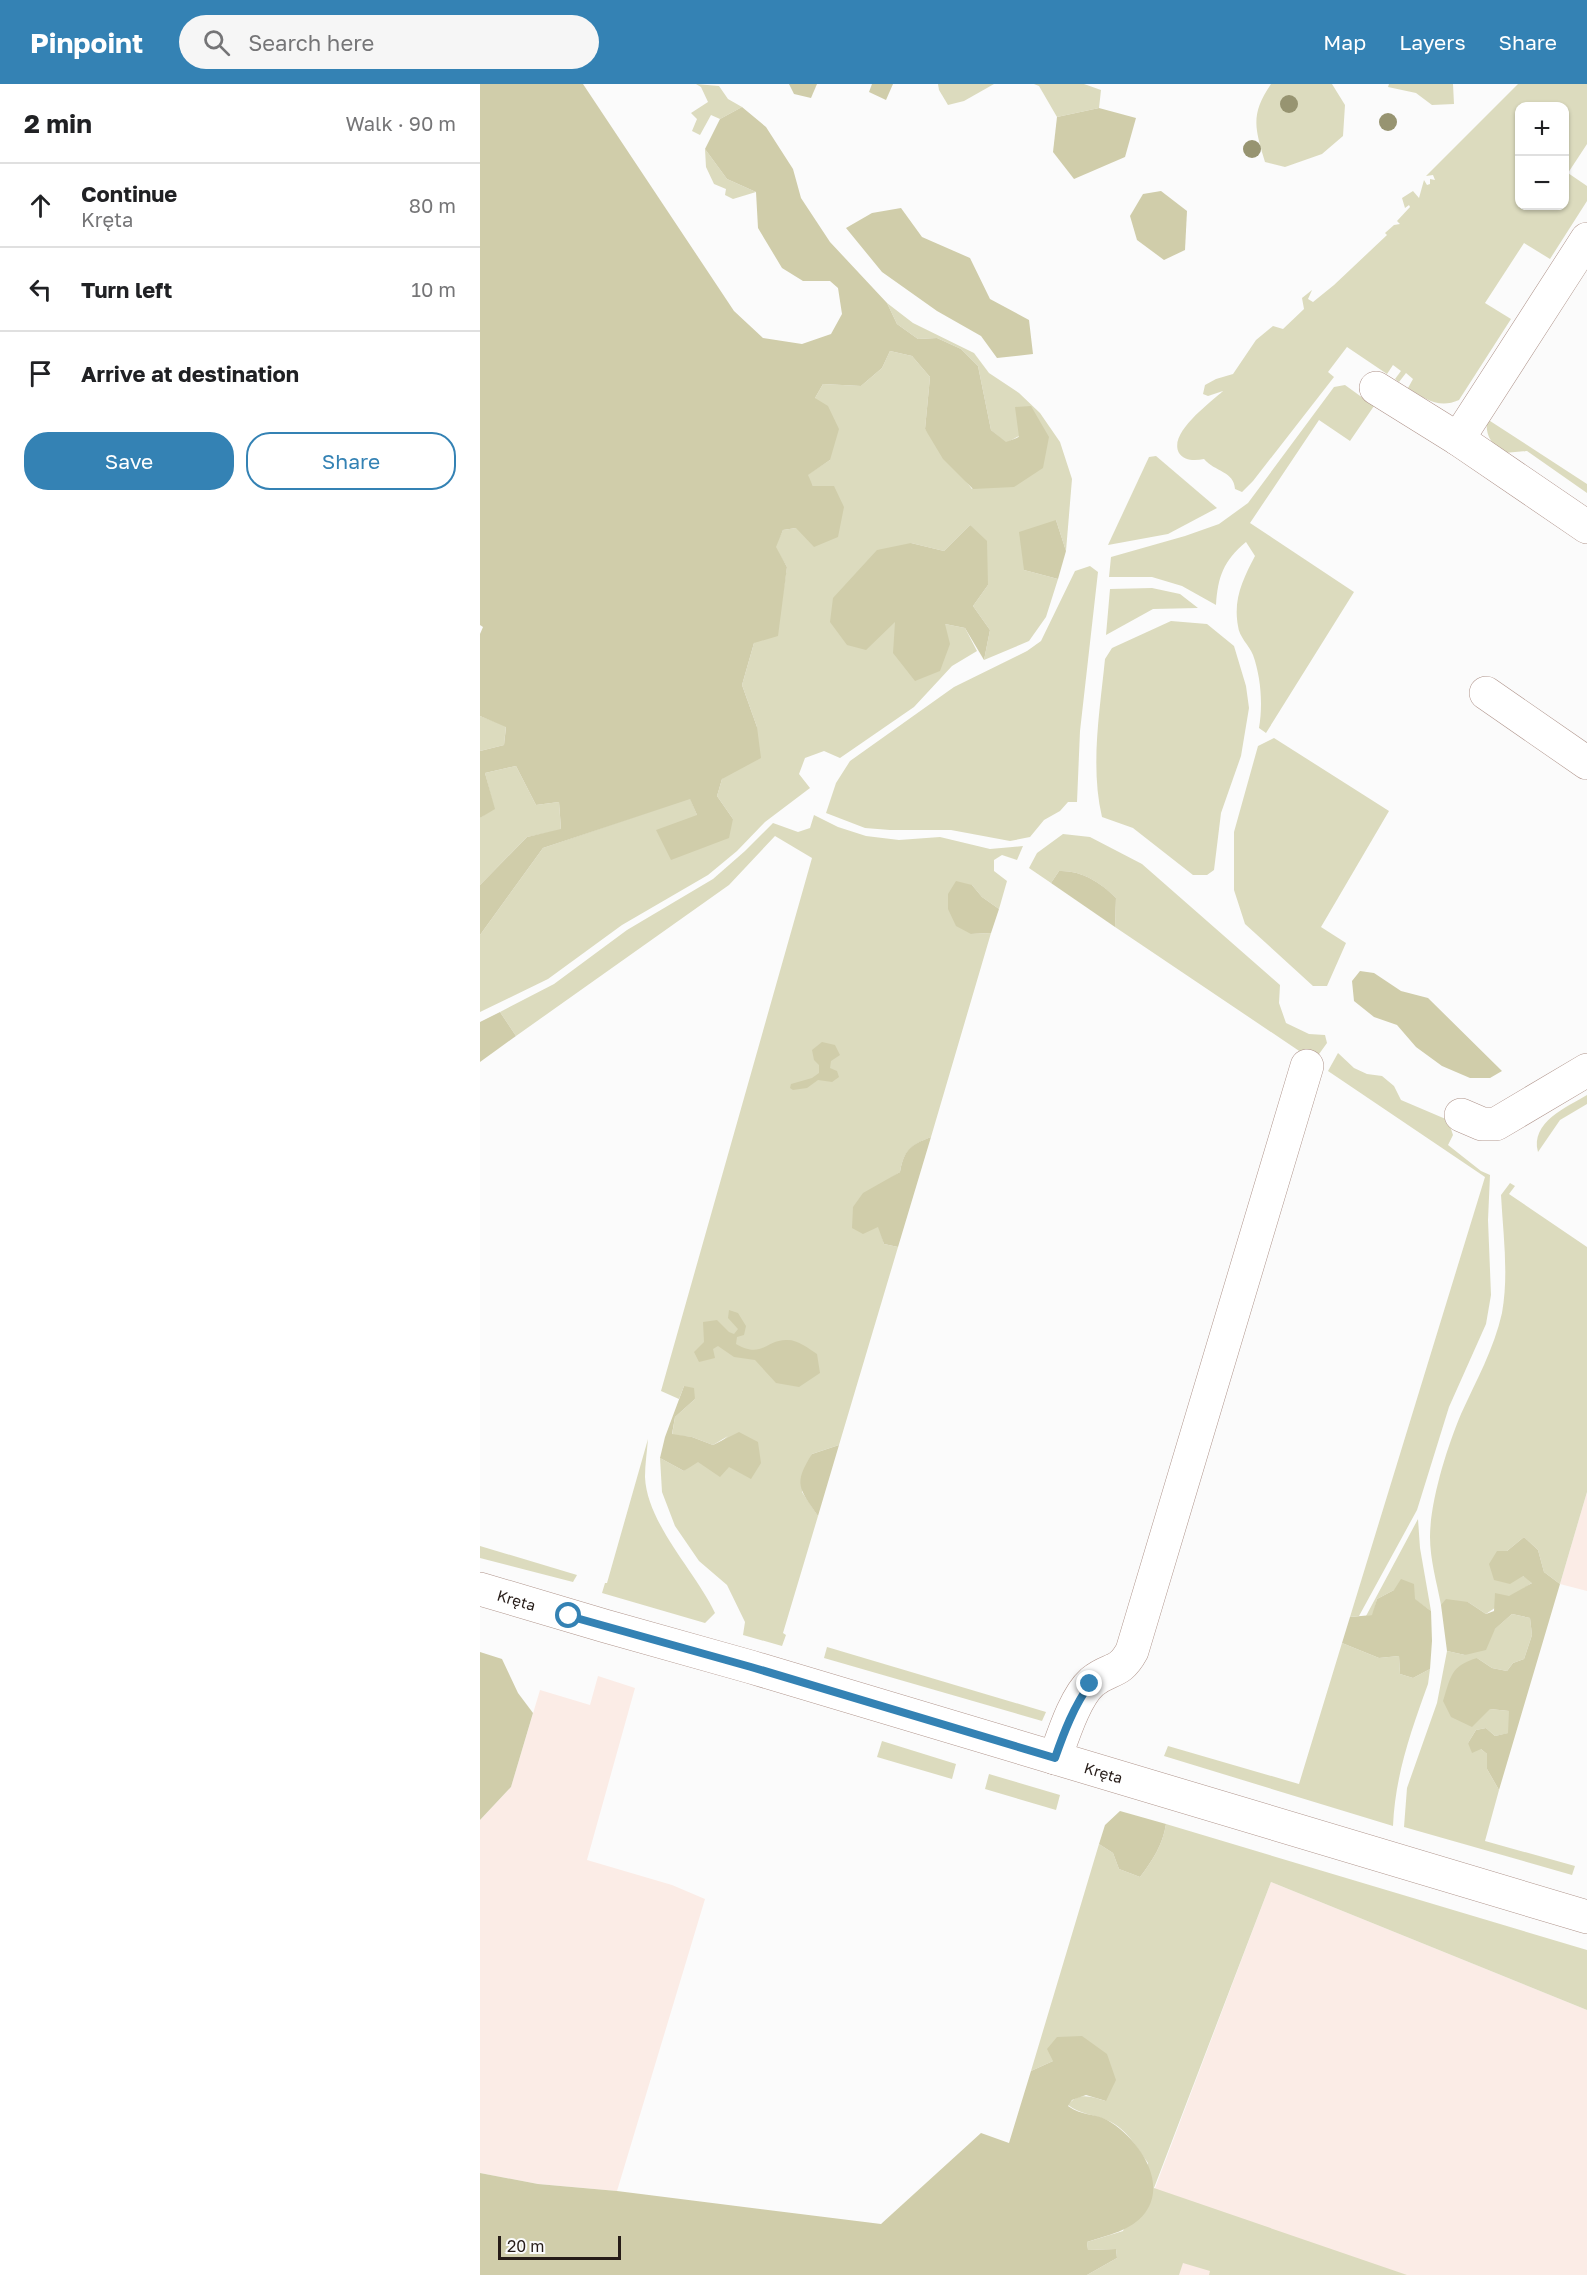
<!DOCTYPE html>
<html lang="en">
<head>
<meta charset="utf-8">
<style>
	:root { --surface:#fff; --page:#f6f6f6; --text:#202124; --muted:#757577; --line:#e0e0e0; --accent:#3482b4 }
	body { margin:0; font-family:"Golos Text",sans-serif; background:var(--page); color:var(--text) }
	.controls { position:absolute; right:18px; top:18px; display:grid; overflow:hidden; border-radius:12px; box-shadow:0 2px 4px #0004 }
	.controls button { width:54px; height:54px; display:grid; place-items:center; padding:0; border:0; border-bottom:2px solid var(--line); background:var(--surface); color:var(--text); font:30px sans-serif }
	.scale { position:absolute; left:18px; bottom:15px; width:123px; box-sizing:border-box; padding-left:6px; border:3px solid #261c18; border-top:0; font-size:16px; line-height:21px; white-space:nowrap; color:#261c18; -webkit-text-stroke:4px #fbfbfb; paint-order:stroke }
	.stop { position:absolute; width:18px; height:18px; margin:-14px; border:4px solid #3482b4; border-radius:50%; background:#fff }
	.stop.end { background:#3482b4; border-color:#fff; box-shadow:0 2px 6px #0008 }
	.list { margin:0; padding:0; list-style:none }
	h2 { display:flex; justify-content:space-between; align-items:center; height:78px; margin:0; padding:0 24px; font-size:26px }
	h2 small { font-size:20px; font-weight:400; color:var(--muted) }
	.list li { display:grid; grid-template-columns:39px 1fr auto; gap:18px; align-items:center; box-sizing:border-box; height:84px; padding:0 24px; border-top:2px solid var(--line) }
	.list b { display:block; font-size:22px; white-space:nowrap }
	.list p { margin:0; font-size:20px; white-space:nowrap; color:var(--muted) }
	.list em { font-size:20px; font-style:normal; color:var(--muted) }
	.actions { display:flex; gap:12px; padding:18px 24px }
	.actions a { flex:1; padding:14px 0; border:2px solid var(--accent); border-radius:24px; text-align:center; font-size:21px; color:var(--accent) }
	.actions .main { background:var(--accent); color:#fff }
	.icon { flex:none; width:33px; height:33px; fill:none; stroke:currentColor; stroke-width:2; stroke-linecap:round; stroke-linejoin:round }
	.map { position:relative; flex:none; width:1107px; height:2191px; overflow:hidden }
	header { display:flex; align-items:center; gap:36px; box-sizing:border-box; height:84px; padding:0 30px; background:var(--accent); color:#fff }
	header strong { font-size:28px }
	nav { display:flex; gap:33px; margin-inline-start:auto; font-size:21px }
	.search { width:420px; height:54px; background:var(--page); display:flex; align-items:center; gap:15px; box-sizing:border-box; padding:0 21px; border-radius:33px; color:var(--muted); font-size:22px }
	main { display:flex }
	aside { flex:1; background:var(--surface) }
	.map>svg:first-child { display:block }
	.built { fill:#fbece6 }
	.green { fill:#dcdbbe; fill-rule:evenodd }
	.forest { fill:#d0cdaa }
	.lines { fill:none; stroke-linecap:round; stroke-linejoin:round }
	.minor-casing { stroke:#af948b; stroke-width:34 }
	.minor { stroke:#fff; stroke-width:33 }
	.tree { fill:#979471 }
	.route { stroke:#3482b4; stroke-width:8 }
	.labels { text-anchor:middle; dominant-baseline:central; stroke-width:5; stroke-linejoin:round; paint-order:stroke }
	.street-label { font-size:15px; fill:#261c18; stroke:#fbfbfb }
</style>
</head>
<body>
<header>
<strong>Pinpoint</strong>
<div class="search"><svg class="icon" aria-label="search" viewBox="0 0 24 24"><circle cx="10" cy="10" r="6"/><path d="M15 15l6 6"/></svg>Search here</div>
<nav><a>Map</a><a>Layers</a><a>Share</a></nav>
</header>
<main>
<aside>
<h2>2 min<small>Walk · 90 m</small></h2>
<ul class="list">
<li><svg class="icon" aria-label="ahead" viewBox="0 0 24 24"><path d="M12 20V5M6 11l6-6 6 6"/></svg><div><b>Continue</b><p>Kręta</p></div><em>80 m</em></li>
<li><svg class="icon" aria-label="left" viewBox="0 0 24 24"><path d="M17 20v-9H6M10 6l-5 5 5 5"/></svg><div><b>Turn left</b></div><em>10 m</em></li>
<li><svg class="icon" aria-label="arrive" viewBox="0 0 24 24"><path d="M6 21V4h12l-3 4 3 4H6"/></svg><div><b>Arrive at destination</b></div></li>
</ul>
<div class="actions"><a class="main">Save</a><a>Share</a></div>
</aside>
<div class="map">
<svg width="1107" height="2191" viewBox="0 0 1107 2191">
	<rect width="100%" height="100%" fill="#fbfbfb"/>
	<g class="built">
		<path d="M1107,1408v99l-27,-7z"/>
		<path d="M118,1592l37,12 -48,172 85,25 33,14 -88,292 -79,-7 -58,-11v-353l31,-33 29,-97 50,15z"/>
		<path d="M791,1798l316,128v265h-465z"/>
	</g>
	<g class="green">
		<path d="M216,0l23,2 9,13 14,8 -22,12 -9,-4 -11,20 -8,-4 5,-12 -6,-6 17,-11 -7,-15z"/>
		<path d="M458,0h56l-30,17 -16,4 -9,-15z"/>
		<path d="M554,0h50l17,6 -2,18 -42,9 -18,-31z"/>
		<path d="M791,0h61l13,21 -2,31 -21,18 -37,13 -20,-5c-10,-34 -15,-47 6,-78z"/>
		<path d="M909,0h64l1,20 -22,1 -16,-12 -28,-6z"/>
		<path d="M1038,0h69v60l-19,29 19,13v15l-37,58 -26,-16 -39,60 26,16 -52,81c-20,9 -34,-1 -51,-12l5,-9 -7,-6 -7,9 -4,-3 6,-8 -8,-6 -6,9 -40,-27 -19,25 6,5 -81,104 -11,11 -7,-3c-1,-18 -20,-17 -31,-30 -9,2 -20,2 -25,-6 -11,-20 31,-50 44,-62l-15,5 -5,-2 2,-9 11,-6 17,-5 23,-34 17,-14 10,3 21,-20 -2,-11 10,-8 -4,9 5,3 21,-17 53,-50 -2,-2 9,-8 6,-1 -3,-3 13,-14 -1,-2 -4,3 -3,-10 11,-7 6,7 5,-18 3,5 3,-1v-5l5,1 -2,-5 -7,1zM1040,22h44v100h-44z"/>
		<path d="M225,65l22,30 29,13 -23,7 -8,-4 1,-6 -12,-5 -8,-17z"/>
		<path d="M407,219l26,20 61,30 15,20 30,20 21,20 20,29 12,37 -6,72 -10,-31 -32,50 34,9 -12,38 -17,24 -45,19 6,-30 -17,-24 15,-21 -18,-60 -26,26 -33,-8 -15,78 49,3 20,4 12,23 -25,15 -38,41 -74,51 -16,-7 -19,7 -6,16 11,14 -45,34 -28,29 -29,24 -86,50 -74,54 -68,33v-77l63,-87 147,-50 7,17 36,4 -16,-23 5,-17 35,-52 -15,-42 12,-42 28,-44 5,-32 -12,-20 8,-17 13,-2 17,-42 -6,-11 23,-15 -15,-62 8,-14 38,2 21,-18 8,-17 22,5 18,21 -5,52 47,60 47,-53 -13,7 -15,-13 -13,-64 -17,-17 -24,-11 -19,1 -21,-15z"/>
		<path d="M865,301l29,21 -24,35 -31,-21 -69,103 104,69 -88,141 -7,-5c4,-23 2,-51 -6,-73 -4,-10 -14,-18 -15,-29 -5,-27 5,-47 17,-70l-9,-14c-23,19 -28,35 -30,63l-34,-19 -30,-9h-43l2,-20 74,-21 34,-12 29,-21 86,-116z"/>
		<path d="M1007,335l100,65v9l-60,-42 -23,2c-13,-10 -19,-17 -17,-34z"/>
		<path d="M676,372l61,52 -49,26 -60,11 41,-88z"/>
		<path d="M610,482l8,6 -18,159 -3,71h-9l-8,9 -16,9 -14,17 -20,4 -59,-11h-61l-25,-2 -39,-15 10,-30 14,-22 104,-74 73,-36 14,-10 34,-70z"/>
		<path d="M672,504l28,6 18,14 -45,1 -47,26 4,-46z"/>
		<path d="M691,537l36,3 27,22 12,40 3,22 -8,48 -20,57 -7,57 -7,5h-14l-60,-47 -31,-11c-12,-51 -2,-107 3,-158l7,-11z"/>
		<path d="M0,632l26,10 -2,19 -24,6z"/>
		<path d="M794,654l115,73 -68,116 25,16 -19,43h-14l-68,-62 -11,-34v-58l24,-86z"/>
		<path d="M36,682l20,39 23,-3 2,28 -34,7 -47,48v-67l14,-10 -9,-35z"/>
		<path d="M334,731l24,12 28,9 33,4 41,-3 50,12 33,-3 -6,14 -15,-5 -8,5v11l13,10 -8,28 -17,-12 -10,-12 -1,49 20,-1 -60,204c-20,8 -27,13 -31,35l-14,9 -7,45 5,18 14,3 -59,198 -27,9 -10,38 16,24 -35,117 3,2 -4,11 -39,-11 2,-13 -18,-37 -28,-24 -24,-35 -13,-34 -2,-34 24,13 44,-35 -15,9 -21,-8 -20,-2 3,-18 20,-18 -11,-13 -5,13 -18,-8 151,-533 -37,-22 -46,49 -213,151 -16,-24 54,-28 73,-54 86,-51 32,-28 28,-28 25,9 12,-4z"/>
		<path d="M583,750l27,3 52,27 138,121 -1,18 7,20 23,11 16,1 2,8 -13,18 -199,-134 1,-29c-16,-16 -35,-28 -57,-27l-8,12 -22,-15 8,-15z"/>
		<path d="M858,969l16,15 13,6 15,2 12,10 7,14 47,20 5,15 -5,10 33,26 9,4 -2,45 3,75 -5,29 -37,83 -32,103 -58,106 -9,1 135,-440 -157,-106z"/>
		<path d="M1107,1011v9l-27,16 -22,32c-8,-30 29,-45 49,-57z"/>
		<path d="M1030,1099l5,3 -6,8 78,53v245l-27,92 -16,-12 -6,-22 -14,-13 -17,14 16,25 10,6 -47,32 -18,-12 -27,3c-4,-22 -11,-45 -11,-68 0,-35 17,-90 31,-123 15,-33 33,-65 41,-101 7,-39 1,-79 -1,-118z"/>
		<path d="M168,1355c-1,13 -3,25 -3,38 2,47 51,95 70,136l-10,10 -103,-30 3,-10h2z"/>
		<path d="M938,1435l2,29 11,63 -17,-12 -20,-9 -17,9 -4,16 -7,1z"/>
		<path d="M0,1462l97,29 -4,7 -93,-24z"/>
		<path d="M1032,1530l18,4 2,17 -8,24 -11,4 -6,8 -15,-3 -15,-10 13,51 19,2v22l-14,3 -9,-8 -10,2 -8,13 13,6 6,5v15l12,21 -14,51 90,25 -3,9 -168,-48 3,-39 30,-85 10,-52 18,4z"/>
		<path d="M862,1559l37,15 20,-2 1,18 13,4 17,-9 -2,15c-17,47 -33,92 -35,142l-229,-70 4,-10 131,38z"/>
		<path d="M347,1563l219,65 -4,9 -218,-63z"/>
		<path d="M402,1657l74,23 -4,15 -75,-22z"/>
		<path d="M509,1690l71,21 -4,15 -71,-21z"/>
		<path d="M686,1740l421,126v60l-316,-128 -117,306 253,87h-198l1,-4 -27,-8 -4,12h-92l30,-17 -1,-9 -28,1 -1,-8 36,-11 25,-68c-12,-17 -23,-37 -44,-44 -13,-5 -24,-5 -36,-14 11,-14 24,-8 38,-4l-53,-40 -22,10 68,-227 14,9 6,16 21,8c13,-17 23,-33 26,-53z"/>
	</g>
	<g class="forest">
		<path d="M0,0h103l151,227 29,27 39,6 29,-10 11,-20 -4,-26 -8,-7h-27l-21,-13 -24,-40 -2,-36 -29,-13 -22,-30 15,-30 22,-12 24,20 27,42 8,29 29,44 57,61 10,21 21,15 19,-1 24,11 17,17 13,64 15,12 13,-5 -4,-30 16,-1 18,31 -6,31 -29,19 -41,2 -30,-30 -18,-30 5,-52 -18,-21 -22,-5 -8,17 -21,18 -38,-2 -8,14 13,8 11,23 -9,31 -22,15 5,11h21l10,21 -6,30 -24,10 -18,-19 -13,2 -7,17 11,20 -9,69 -24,7 -12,42 15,42 4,31 -39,21 -5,17 16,23 -4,19 -58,22 -15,-30 41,-15 -7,-16 -147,49 -63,87v-50l47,-48 34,-8 -2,-27 -23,3 -20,-39 -31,7 10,36 -15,9v-67l24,-6 2,-18 -26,-11v-82l3,-7 -3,-2z"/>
		<path d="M309,0h28l-6,14 -17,-4z"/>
		<path d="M392,0h21l-7,16 -17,-8z"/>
		<path d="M619,24l37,10 -11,39 -51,22 -21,-27 4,-35z"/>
		<path d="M681,107l26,20 -2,39 -21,10 -27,-20 -7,-24 13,-22z"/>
		<path d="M421,124l21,29 48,21 20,41 39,21 4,34 -36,4 -16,-22 -44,-25 -55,-39 -36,-44 26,-15z"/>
		<path d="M576,436l10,31 -8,28 -34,-9 -5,-38z"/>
		<path d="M490,441l17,16 1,44 -15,21 17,24 -6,30 -19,-32 -20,-4 5,20 -10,27 -25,10 -22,-28 2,-31 -29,28 -19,-5 -17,-23 3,-24 44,-48 34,-7 33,8z"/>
		<path d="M579,787c22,-1 41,11 57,27l-1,29 -64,-44z"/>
		<path d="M476,797l16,4 10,12 17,12 -8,24 -20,1 -15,-8 -8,-17v-15z"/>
		<path d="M880,887l14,2 27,18 27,7 74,73 -12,7h-20l-28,-12 -26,-19 -19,-22 -23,-8 -20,-16 -2,-20z"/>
		<path d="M20,928l16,24 -36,26v-40z"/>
		<path d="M342,958l13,3 5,10 -9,6 -1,7 7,3 2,6 -7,5 -14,-2 -11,8 -14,2 -3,-2 1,-4 21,-6 7,-5v-8l-5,-5 -2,-10z"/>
		<path d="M451,1053l-33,110 -14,-3 -6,-17 -15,7 -11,-6 1,-21 10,-14 37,-21c4,-22 10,-27 31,-35z"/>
		<path d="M249,1226l9,3 8,13 -2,9 -7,2 -1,7c26,15 30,-4 50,-4 11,-1 22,8 31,14l3,19 -21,14 -23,-4 -21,-23 -21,-3 -16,-11 -5,3 2,9 -16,4 -5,-10 10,-10 -1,-20 14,-2 12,12 5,2 4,-5 -10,-11z"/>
		<path d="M204,1302l10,2 1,11 -20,18 -3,17 20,3 21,8 26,-13 19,10 3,21 -10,16 -22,-12 -9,10 -22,-15 -14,9 -24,-13 5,-21z"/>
		<path d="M359,1361l-21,71c-19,-28 -25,-32 -6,-62z"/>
		<path d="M1044,1453l14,13 6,22 16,12 -61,206 -12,-21v-15l-6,-5 -9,4 -4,-10 8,-13 10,-2 9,8 13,-3 1,-22 -19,-2 -18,18 -21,-10 -8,-16c8,-24 7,-35 34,-43l15,10 15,3 6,-8 11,-4 8,-24 -2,-17 -18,-4 -17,15 -9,21 -21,5 -18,-4 -6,-46 5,-6 22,3 18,12 8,-3 1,-18 14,3 23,-13 -9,-7 -13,8 -16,-4 -5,-16 8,-13h10z"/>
		<path d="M921,1495l13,5 1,15 16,12 1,30 -2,28 -17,9 -13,-4 -1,-18 -20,2 -37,-15 8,-26 22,-2 5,-16 17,-9z"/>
		<path d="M0,1568l22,7 16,34 15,20 -22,74 -31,33z"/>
		<path d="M640,1727l46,13c-3,20 -13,36 -26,53l-21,-8 -6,-16 -14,-9 6,-19z"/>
		<path d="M602,1952l25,18 9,26 -10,21 -20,-6 -14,5 -4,6c14,10 26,7 39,14 29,16 62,61 38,93 -14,18 -37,22 -58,29l1,8 28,-1 1,9 -30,17h-607v-102l58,11 79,7 264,33 100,-91 28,10 22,-72 22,-10 -6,-12 10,-12z"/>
	</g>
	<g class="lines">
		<g class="minor-casing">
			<g id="minor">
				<path d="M1107,155l-129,200 129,88"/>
				<path d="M896,304l82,51"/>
				<path d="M1006,609l101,70"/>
				<path d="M981,1031l21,9h14l91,-54"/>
				<path id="s1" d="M0,1505l125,37 146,41 836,250"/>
				<path d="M575,1674c8,-22 20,-61 37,-76 18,-15 27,-7 40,-31l175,-585"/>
			</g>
		</g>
		<use href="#minor" class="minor"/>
	</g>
	<g class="tree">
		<circle cx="809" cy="20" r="9"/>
		<circle cx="908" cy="38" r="9"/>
		<circle cx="772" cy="65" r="9"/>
	</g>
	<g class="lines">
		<path class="route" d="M89,1532l182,51 304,91c9,-26 19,-52 35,-74"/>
	</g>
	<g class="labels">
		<g class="street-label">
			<text stroke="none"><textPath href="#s1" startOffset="38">Kręta</textPath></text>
			<text stroke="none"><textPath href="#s1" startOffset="650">Kręta</textPath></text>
		</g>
	</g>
</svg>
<div class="controls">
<button>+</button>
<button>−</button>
</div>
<div class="scale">20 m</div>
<div class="stop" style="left:89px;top:1532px"></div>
<div class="stop end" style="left:610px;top:1600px"></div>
</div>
</main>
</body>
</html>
